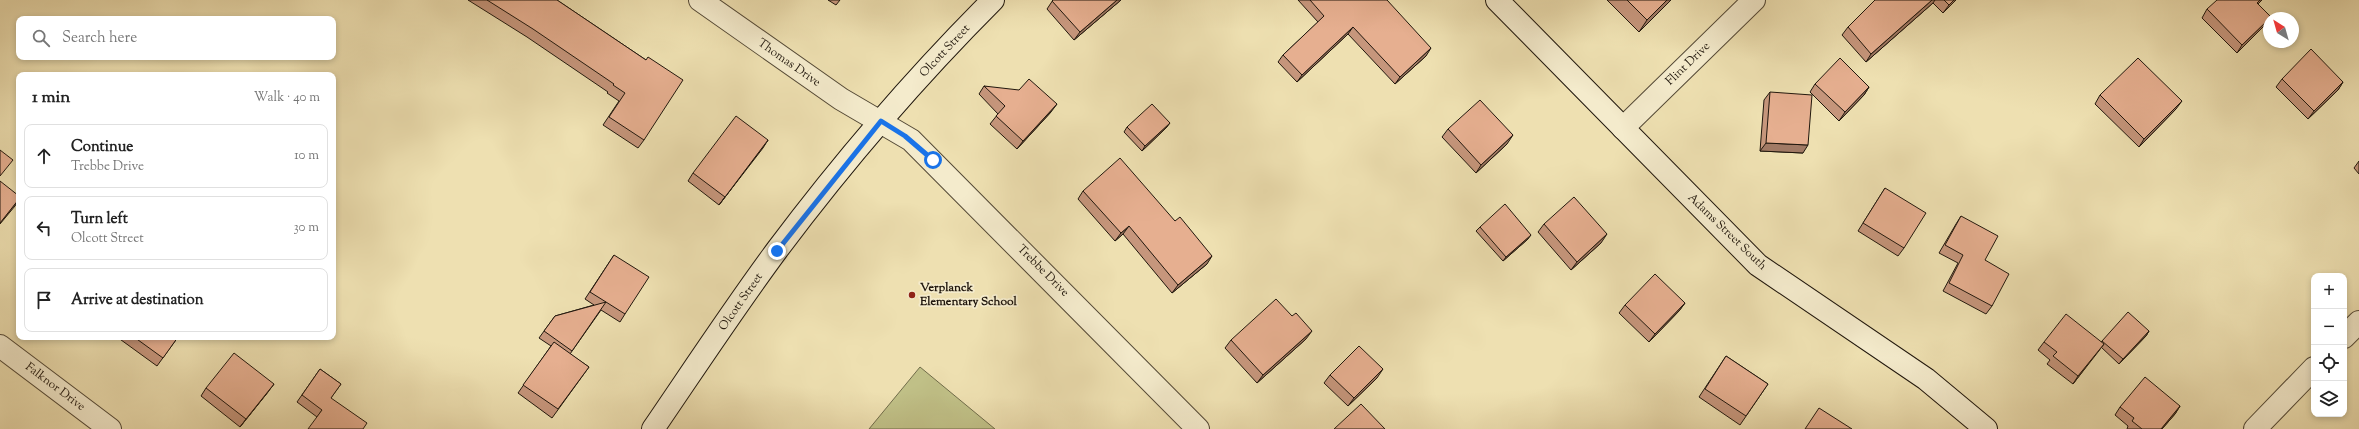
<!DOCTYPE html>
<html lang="en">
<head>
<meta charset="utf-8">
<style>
	:root { --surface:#fff; --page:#f2f2f2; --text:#222; --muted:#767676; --line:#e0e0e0 }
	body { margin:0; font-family:"Sorts Mill Goudy",serif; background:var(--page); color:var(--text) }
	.controls { position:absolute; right:12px; bottom:12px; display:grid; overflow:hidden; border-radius:8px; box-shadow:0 2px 6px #0003 }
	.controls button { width:36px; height:36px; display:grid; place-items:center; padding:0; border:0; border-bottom:1px solid var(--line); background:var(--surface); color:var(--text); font:20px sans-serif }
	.compass { position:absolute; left:2263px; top:12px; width:36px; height:36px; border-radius:50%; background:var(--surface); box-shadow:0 2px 6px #0003; rotate:323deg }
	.stop { position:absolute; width:12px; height:12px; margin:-9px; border:3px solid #1a73e8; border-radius:50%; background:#fff }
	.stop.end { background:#1a73e8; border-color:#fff; box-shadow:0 1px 4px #0008 }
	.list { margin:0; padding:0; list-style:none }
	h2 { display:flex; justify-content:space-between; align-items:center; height:52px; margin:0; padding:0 16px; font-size:17px }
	h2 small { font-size:13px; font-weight:400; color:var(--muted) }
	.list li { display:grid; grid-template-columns:26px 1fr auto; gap:12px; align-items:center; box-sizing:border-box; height:64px; margin:0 8px 8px; padding:0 8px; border:1px solid var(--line); border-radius:8px }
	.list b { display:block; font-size:15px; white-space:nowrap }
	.list p { margin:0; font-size:13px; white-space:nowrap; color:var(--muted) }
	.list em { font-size:13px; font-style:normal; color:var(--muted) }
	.icon { flex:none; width:22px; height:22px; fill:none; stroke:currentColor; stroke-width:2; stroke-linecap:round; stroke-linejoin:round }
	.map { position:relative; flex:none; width:2359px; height:429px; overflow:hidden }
	.search { position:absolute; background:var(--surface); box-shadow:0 2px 6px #0003; left:16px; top:16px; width:320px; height:44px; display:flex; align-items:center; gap:10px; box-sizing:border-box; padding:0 14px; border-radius:8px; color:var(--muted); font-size:15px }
	.panel { position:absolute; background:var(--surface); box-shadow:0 2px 6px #0003; left:16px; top:72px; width:320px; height:268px; border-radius:8px }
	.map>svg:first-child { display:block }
	.green { fill:#c0c087; stroke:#706c4a }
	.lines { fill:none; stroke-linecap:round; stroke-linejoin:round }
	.street-casing { stroke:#544936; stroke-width:24 }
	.secondary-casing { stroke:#20170d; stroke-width:24 }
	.street { stroke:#f4ebcc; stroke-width:22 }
	.secondary { stroke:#f4ebcc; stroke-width:22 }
	.wall { fill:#c6967c; stroke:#20170d }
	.shaded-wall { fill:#a17a65; stroke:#20170d }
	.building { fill:#e6af90; stroke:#20170d }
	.route { stroke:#1a73e8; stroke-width:5 }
	.poi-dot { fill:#8f2418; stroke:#f4ebcc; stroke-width:1.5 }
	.labels { text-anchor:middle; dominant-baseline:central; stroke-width:3.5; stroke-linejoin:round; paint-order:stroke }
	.street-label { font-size:12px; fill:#20170d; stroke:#f4ebcc }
	.poi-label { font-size:12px; font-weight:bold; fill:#20170d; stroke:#f4ebcc; text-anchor:start }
</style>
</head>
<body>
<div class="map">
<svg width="2359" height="429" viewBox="0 0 2359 429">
	<rect width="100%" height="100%" fill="#eee0b1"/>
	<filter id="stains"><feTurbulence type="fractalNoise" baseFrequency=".005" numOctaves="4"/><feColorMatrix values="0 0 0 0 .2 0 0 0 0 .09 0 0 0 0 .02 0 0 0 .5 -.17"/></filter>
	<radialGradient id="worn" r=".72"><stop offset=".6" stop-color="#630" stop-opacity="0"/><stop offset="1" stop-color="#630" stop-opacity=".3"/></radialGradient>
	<path class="green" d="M920,367l75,62h-126z"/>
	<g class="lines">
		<g class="street-casing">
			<g id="street">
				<path d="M700,0l141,99 70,41 287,289"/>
				<path d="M1623,128l131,-128"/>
				<path d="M2344,337l15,-15"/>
				<path d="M0,346l110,83"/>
				<path d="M2255,429l59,-61"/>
			</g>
		</g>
		<g class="secondary-casing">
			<g id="secondary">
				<path d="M1497,0l261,265 168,114 60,50"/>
				<path d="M653,429c41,-60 81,-121 124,-179 66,-88 138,-172 216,-250"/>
			</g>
		</g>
		<use href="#street" class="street"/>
		<use href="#secondary" class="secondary"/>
	</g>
	<g class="wall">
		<path d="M468,0h89l89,60 -2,80 -6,8 -35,-23 16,-24 -12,-8 1,-1 -81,-55z"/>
		<path d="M828,0h12l-4,5z"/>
		<path d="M1053,0h68l-47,40 -27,-31z"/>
		<path d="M1298,0h89l39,56 -31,28 -47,-50 -51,48 -19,-20 5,-7 35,-33z"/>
		<path d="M1607,0h64l-32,32z"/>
		<path d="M1875,0h81l-13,13 -10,-10 -67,59 -24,-27 6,-8z"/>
		<path d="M2258,4l11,14v2l-4,5 -28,28 -35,-35 5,-9z"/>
		<path d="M2282,79l61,3 -5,8 -30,29 -32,-32z"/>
		<path d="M1815,84l54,3 -5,8 -25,26 -29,-29z"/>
		<path d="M984,86l67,26 -34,37 -27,-25 8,-10 -19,-20z"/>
		<path d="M1770,92l33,61 -43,-2 4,-51z"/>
		<path d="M2100,95l76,14 -37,38 -44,-43z"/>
		<path d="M1127,127h40l-25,24 -18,-19z"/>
		<path d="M1448,129l59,15 -31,29 -34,-36z"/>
		<path d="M768,140l-49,65 -31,-24 5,-8z"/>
		<path d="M2359,161v13l-5,-6z"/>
		<path d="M1885,188l19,60 -6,8 -40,-25z"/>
		<path d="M1083,191l92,30 32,43 -35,29 -49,-59 -8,7 -37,-42z"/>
		<path d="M1961,216l24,44 7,46 -6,8 -43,-23 15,-28 -19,-10 17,-29z"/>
		<path d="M1544,224l57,19 -30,27 -33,-38z"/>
		<path d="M1480,227l48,12 -25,22 -27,-30z"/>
		<path d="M614,255l11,59 -5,8 -19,-12 -31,44 19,13 -37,51 -34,-25 33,-47 -12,-8 16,-22 39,-11 -9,-6z"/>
		<path d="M1685,303l-6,8 -30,31 -30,-29 6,-8z"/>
		<path d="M2149,331l-3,5 -27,28 -18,-17 -28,37 -26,-20 3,-4 -12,-10 6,-8h57l1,-1z"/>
		<path d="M117,337h61l-21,29z"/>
		<path d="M1306,339l-49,44 -32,-35 6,-8z"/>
		<path d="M1726,356l42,28 -28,41 -41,-28z"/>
		<path d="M320,369l21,15 -24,33 -20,-15z"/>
		<path d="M1330,375l47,3 -29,28 -24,-23z"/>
		<path d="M206,388l62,4 -28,35 -39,-31z"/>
		<path d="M2180,406l-5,8 -13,15h-35l1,-3 -13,-11 5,-8z"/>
	</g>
	<g class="shaded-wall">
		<path d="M1117,0h4l-47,40 6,-8z"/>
		<path d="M1667,0h4l-32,32 8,-12z"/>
		<path d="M1932,0h3l-2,3 -67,59 5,-8z"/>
		<path d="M1954,0h2l-13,13 6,-8z"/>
		<path d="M2260,0h2l-11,11 6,-8z"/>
		<path d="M2269,19l-4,6 -28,28 5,-8z"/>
		<path d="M1353,27l-5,7 -51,48 5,-7z"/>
		<path d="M1431,48l-5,8 -31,28 5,-7z"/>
		<path d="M2343,82l-5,8 -30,29 6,-8z"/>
		<path d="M1869,87l-5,8 -25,26 6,-9z"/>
		<path d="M2182,101l-6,8 -37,38 5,-8z"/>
		<path d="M1057,104l-6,8 -34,37 6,-8z"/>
		<path d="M1170,123l-3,4 -25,24 3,-5z"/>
		<path d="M1513,135l-6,9 -31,29 5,-8z"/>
		<path d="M768,140l-5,8 -44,57 6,-8z"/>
		<path d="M1766,143l42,2 -5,8 -43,-2z"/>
		<path d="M19,199l-4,7 -15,18v-1z"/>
		<path d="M1129,226l-6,8 -8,7 6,-8z"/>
		<path d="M1607,234l-6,9 -30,27 6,-8z"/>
		<path d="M1531,235l-3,4 -25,22 3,-4z"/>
		<path d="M1212,256l-5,8 -35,29 6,-8z"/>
		<path d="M1685,303l-6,8 -30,31 6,-8z"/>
		<path d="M1312,331l-6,8 -49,44 6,-8z"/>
		<path d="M2149,331l-3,5 -27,28 4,-5z"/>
		<path d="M2104,344l-6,8 -25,32 5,-8z"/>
		<path d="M1383,369l-6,9 -29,28 6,-8z"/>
		<path d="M274,384l-6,8 -28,35 6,-8z"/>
		<path d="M2180,406l-5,8 -13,15h-1z"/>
	</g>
	<g class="building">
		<path d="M487,0h70l89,60 2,-3 35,23 -39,60 -35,-23 16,-24 -12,-8 1,-1 -81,-55z"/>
		<path d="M1053,0h64l-37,32 -28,-31z"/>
		<path d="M1310,0h77l44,48 -31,29 -47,-50 -51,48 -19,-20 41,-39z"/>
		<path d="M1627,0h40l-20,20z"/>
		<path d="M1875,0h57l-61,54 -23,-27z"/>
		<path d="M1944,0h10l-5,5z"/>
		<path d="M2217,0h43l-3,3 14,14 -2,1v1l-27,26 -35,-36z"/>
		<path d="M2311,49l32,33 -29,29 -32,-32z"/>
		<path d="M1840,58l29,29 -24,25 -30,-28z"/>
		<path d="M2138,58l44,43 -38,38 -44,-44z"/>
		<path d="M1029,79l28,25 -34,37 -27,-25 9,-10 -21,-20 35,4z"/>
		<path d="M1770,92l42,3 -4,50 -42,-2z"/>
		<path d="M1480,100l33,35 -32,30 -33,-36z"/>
		<path d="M1152,104l18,19 -25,23 -18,-19z"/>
		<path d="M736,116l32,24 -43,57 -32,-24z"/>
		<path d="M0,150l13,10 -13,16z"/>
		<path d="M1120,158l55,63 5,-4 32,39 -34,29 -49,-59 -8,7 -38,-42z"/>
		<path d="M0,181l19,15v3l-19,24z"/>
		<path d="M1885,188l41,25 -22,35 -41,-25z"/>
		<path d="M1574,197l33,37 -30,28 -33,-38z"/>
		<path d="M1505,204l26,31 -25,22 -26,-30z"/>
		<path d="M1961,216l37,20 -13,24 24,14 -17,32 -43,-23 14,-28 -18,-10z"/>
		<path d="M614,255l35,22 -24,37 -19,-12 -34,49 -28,-20 11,-15 51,-14 -16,-10z"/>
		<path d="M1655,274l30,29 -30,31 -30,-29z"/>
		<path d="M1276,299l16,17 4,-3 16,18 -49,44 -32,-35z"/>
		<path d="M2128,312l21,19 -26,28 -21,-18z"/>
		<path d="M2066,314l38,30 -26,32 -25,-20 4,-4 -13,-10z"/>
		<path d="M134,337h44l-15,21z"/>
		<path d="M554,342l35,25 -31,42 -35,-24z"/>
		<path d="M1359,346l24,23 -29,29 -24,-23z"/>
		<path d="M234,353l40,31 -28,35 -40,-31z"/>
		<path d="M1726,356l42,28 -22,32 -41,-27z"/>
		<path d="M320,369l21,15 -10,14 36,25 -4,6h-55l14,-19 -20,-15z"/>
		<path d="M2145,377l35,29 -19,23h-19l-10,-8 2,-3 -14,-11z"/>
		<path d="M1361,404l24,25h-51z"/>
		<path d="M1819,408l33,21h-47z"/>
	</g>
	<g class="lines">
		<path class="route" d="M777,251l104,-130 24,15 28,24"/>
	</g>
	<circle class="poi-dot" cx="912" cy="295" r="4"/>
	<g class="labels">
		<g class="street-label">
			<text transform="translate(945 51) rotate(-47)">Olcott Street</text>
			<text transform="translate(789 63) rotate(35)">Thomas Drive</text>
			<text transform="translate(1688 64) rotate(-44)">Flint Drive</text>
			<text transform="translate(1727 232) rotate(44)">Adams Street South</text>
			<text transform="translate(1043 271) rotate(45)">Trebbe Drive</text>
			<text transform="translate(741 302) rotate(-55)">Olcott Street</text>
			<text transform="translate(55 387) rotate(37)">Falknor Drive</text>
		</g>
		<g class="poi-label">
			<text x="920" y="288">Verplanck<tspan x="920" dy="14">Elementary School</tspan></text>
		</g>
	</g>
	<rect width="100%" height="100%" filter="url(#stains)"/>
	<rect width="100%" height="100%" fill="url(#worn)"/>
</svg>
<div class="controls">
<button>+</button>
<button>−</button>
<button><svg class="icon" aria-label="locate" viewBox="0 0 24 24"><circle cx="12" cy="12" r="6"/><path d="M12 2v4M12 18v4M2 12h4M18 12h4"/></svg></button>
<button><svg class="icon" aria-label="layers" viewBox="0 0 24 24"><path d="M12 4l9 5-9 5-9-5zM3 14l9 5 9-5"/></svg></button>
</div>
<svg class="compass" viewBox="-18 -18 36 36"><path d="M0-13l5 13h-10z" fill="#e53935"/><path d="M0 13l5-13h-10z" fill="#767676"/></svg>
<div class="stop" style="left:933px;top:160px"></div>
<div class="stop end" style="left:777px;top:251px"></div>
<div class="search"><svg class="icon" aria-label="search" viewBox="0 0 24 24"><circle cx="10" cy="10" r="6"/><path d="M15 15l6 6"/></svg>Search here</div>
<section class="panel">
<h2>1 min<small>Walk · 40 m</small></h2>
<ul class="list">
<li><svg class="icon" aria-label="ahead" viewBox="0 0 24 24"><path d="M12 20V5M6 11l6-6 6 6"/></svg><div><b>Continue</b><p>Trebbe Drive</p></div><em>10 m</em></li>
<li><svg class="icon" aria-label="left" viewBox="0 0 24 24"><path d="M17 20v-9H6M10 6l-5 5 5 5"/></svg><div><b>Turn left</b><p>Olcott Street</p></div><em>30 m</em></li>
<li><svg class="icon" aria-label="arrive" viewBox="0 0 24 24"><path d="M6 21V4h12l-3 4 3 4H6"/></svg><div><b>Arrive at destination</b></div></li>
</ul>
</section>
</div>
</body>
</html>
